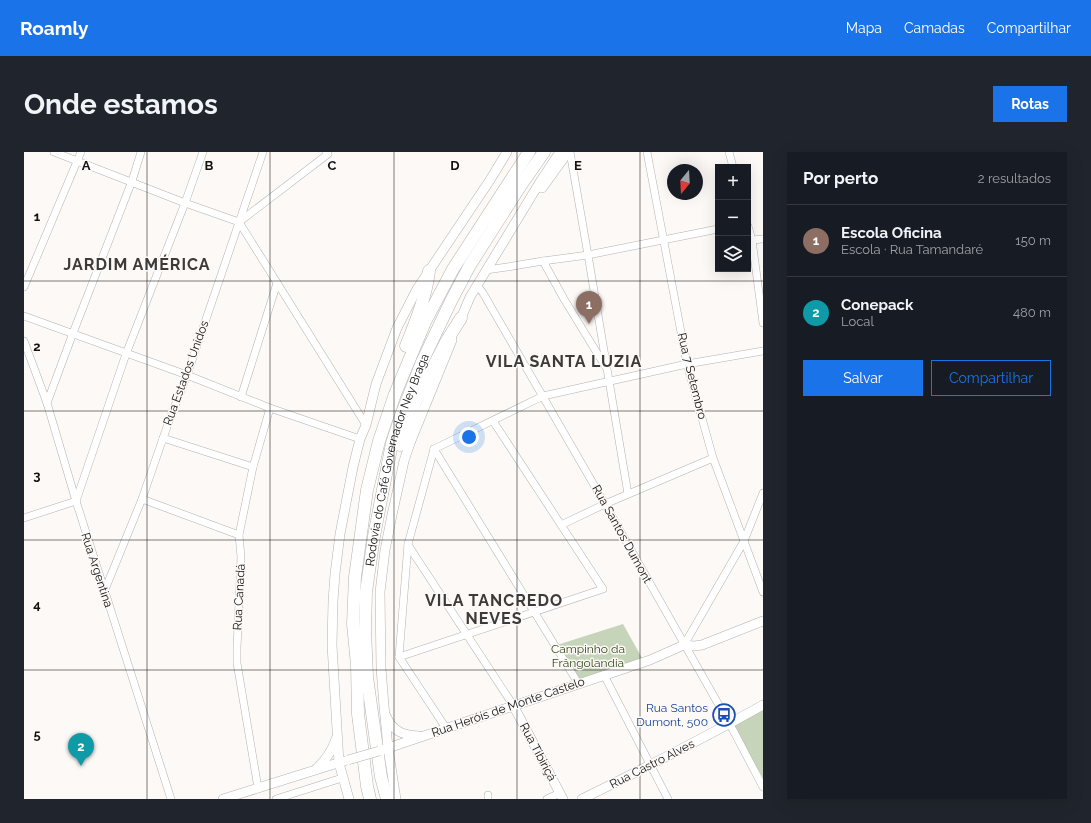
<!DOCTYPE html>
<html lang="pt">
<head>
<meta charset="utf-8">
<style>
	:root { --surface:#171b24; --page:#20242c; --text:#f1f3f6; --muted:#9ea1a6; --line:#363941; --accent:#1a73e8 }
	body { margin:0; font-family:Raleway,sans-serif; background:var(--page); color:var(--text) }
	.controls { position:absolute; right:12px; top:12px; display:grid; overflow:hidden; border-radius:0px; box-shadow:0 4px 16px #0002 }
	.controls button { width:36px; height:36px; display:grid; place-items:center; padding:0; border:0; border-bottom:1px solid var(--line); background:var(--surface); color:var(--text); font:20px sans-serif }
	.compass { position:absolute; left:643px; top:12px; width:36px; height:36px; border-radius:50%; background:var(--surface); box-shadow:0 4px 16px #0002; rotate:198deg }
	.you { position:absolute; left:445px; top:285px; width:14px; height:14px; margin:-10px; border:3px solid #fff; border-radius:50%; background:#1a73e8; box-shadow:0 0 0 6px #1a73e833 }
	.badge { display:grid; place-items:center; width:26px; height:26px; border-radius:50%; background:var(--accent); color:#fff; font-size:13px; font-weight:700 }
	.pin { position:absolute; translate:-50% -33px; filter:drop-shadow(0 1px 2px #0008) }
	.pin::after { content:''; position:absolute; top:21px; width:14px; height:12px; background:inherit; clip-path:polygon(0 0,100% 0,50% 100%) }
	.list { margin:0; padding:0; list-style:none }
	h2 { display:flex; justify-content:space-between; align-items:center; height:52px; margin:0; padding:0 16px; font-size:17px }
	h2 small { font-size:13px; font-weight:400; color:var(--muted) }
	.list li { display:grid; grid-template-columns:26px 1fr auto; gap:12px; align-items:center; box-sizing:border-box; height:72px; padding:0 16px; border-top:1px solid var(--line) }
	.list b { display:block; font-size:15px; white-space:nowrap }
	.list p { margin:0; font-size:13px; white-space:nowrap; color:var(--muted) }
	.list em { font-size:13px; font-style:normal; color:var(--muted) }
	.actions { display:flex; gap:8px; padding:12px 16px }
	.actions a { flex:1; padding:9px 0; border:1px solid var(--accent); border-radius:0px; text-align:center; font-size:14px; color:var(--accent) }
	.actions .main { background:var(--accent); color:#fff }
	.icon { flex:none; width:22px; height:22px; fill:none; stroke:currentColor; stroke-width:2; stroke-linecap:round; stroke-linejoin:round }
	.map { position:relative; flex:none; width:739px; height:647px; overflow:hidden; border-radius:0px }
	header { display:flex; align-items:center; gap:24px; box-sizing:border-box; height:56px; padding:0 20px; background:var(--accent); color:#fff }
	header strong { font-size:19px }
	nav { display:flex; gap:22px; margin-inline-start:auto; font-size:14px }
	.intro { display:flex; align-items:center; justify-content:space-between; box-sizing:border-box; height:96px; padding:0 24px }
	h1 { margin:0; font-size:28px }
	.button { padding:10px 18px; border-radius:0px; background:var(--accent); color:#fff; font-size:14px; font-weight:700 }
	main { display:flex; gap:24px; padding:0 24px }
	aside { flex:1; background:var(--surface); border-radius:0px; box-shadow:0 4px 16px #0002 }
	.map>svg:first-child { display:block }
	.green { fill:#c6d4ba }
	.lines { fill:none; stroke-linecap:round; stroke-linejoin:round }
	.street-casing { stroke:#b4b2af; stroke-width:8 }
	.secondary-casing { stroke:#b4b2af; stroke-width:10 }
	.highway-casing { stroke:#b4b2af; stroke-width:13 }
	.street { stroke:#fff; stroke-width:7 }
	.secondary { stroke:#fff; stroke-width:9 }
	.highway { stroke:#fff; stroke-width:12 }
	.secondary-bridge-casing { stroke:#b4b2af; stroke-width:10; stroke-linecap:butt }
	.secondary-bridge { stroke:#fff; stroke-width:9 }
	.grid { fill:none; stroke:#131211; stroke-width:1; stroke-opacity:0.55 }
	.labels { text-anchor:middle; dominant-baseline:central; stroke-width:3; stroke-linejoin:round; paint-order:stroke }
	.street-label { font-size:12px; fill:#131211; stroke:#fcf9f7 }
	.park-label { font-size:12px; fill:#324819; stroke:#fcf9f7 }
	.transit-label { font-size:12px; fill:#164399; stroke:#fcf9f7; text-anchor:end }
	.district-label { font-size:16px; font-weight:bold; letter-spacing:1px; fill:#3d3b39; stroke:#fcf9f7 }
	.grid-label { font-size:13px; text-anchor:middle; font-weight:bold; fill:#131211; stroke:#fcf9f7; stroke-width:3; stroke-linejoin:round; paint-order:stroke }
</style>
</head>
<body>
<header>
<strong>Roamly</strong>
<nav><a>Mapa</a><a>Camadas</a><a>Compartilhar</a></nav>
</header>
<div class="intro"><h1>Onde estamos</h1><a class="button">Rotas</a></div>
<main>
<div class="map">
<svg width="739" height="647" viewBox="0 0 739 647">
	<rect width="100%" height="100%" fill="#fcf9f7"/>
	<g class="green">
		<path d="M599,472l19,34 -63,21 -22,-34z"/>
		<path d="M739,556v70l-30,-53z"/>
	</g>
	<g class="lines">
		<g class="street-casing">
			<g id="street">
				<path d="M30,0l131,51 54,19"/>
				<path d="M546,0l18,103 40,239"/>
				<path d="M623,0l40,212 26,94 50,134"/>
				<path d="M705,0l4,15"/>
				<path d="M215,70l127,203"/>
				<path d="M215,70l89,-68 -2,-2"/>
				<path d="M724,74l4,14 11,83"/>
				<path d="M728,88l11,-1"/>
				<path d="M519,109l21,38 41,67"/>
				<path d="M462,118l21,-3 36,-6 45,-6 130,-26"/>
				<path d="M453,133l6,8 122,211 128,226 30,57"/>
				<path d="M0,135l57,-135"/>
				<path d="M0,164l163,59 83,33 90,31"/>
				<path d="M0,189l23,62 29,98 95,298"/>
				<path d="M217,245l36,-114"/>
				<path d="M23,251l26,-70 59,-152 9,-29"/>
				<path d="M139,286l90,29"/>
				<path d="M410,297l109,-53 144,-32 76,-13"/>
				<path d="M410,297l-26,95 -9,113 47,71"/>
				<path d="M410,297l144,234"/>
				<path d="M118,347l97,36"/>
				<path d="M0,366l52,-17 50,-147 59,-151 18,-51"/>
				<path d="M537,373l44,-21 108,-46"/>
				<path d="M384,393l105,160"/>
				<path d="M80,440l38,-93 27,-78 18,-46 76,-223"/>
				<path d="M660,493l60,-104 19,-48"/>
				<path d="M375,505l204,-68 -110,-168"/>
				<path d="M580,523l64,124"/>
				<path d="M234,636l-21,-125v-15l4,-91 -2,-22 14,-68 17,-59"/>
				<path d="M252,647l66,-21"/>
				<path d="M464,647v-4"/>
				<path d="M523,647l13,-6"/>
			</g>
		</g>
		<g class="secondary-casing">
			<g id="secondary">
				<path d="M518,36l26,-36"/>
				<path d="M435,171l11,-26 70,-115 20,-30"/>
				<path d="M489,553l50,94"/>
				<path d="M362,564c7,16 17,19 33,20"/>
				<path d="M358,598l268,-90 34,-15 10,1 8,-1 61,-24"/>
				<path d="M292,617c10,-9 16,-18 20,-30"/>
				<path d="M199,647l121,-38"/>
				<path d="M325,647l-10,-36 -7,-118 1,-44 2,-27 5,-40 13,-67 7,-28 6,-14 10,-41 21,-56 20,-39 73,-109 17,-28"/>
				<path d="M372,647l-8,-51 -4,-42 -3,-38 -1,-76 5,-42 7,-35 12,-54 6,-18 42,-103"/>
				<path d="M558,647c61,-30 122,-61 181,-94"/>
			</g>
		</g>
		<g class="highway-casing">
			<g id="highway">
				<path d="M382,194c10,-25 20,-49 23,-75"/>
				<path d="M376,293l17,-47 29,-56 15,-24"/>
				<path d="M346,647l-3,-13 -9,-72 -1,-49 -4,-41 2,-47 12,-87 12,-49 16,-47 30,-72 28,-53 76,-117"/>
				<path id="s1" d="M363,647l-6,-22 -14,-100 -2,-47 1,-38 8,-56 18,-93 10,-30 20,-51 29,-61 19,-36 51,-80 23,-33"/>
			</g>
		</g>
		<use href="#street" class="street"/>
		<use href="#secondary" class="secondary"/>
		<use href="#highway" class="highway"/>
		<g class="secondary-bridge-casing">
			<path id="secondary-bridge" d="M324,608l31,-9"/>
		</g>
		<use href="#secondary-bridge" class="secondary-bridge"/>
	</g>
	<path class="grid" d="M123,0v647M246,0v647M370,0v647M493,0v647M616,0v647M0,129h739M0,259h739M0,388h739M0,518h739"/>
	<defs>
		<g id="bus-ring" transform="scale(1.15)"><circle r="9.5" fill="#fcf9f7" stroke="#1a4fb4" stroke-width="1.5"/><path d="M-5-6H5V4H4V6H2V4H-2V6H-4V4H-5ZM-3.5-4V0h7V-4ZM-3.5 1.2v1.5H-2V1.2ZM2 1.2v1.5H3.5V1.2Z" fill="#1a4fb4"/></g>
	</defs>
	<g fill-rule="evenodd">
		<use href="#bus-ring" x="700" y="563"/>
	</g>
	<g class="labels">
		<g class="street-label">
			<text transform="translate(162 221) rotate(-70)">Rua Estados Unidos</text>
			<text transform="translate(668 224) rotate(76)">Rua 7 Setembro</text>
			<text stroke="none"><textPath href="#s1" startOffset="345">Rodovia do Café Governador Ney Braga</textPath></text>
			<text transform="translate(598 382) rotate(61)">Rua Santos Dumont</text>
			<text transform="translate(73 418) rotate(72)">Rua Argentina</text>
			<text transform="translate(215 445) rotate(-87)">Rua Canadá</text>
			<text transform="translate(484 555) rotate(-19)">Rua Heróis de Monte Castelo</text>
			<text transform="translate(514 600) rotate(62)">Rua Tibiriçá</text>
			<text transform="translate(628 612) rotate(-27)">Rua Castro Alves</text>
		</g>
		<g class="park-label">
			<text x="564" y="497">Campinho da<tspan x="564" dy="14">Frângolandia</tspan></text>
		</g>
		<g class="transit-label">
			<text x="684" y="556">Rua Santos<tspan x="684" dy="14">Dumont, 500</tspan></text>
		</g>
		<g class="district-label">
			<text x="113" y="112">JARDIM AMÉRICA</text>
			<text x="540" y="209">VILA SANTA LUZIA</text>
			<text x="470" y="448">VILA TANCREDO<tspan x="470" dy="18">NEVES</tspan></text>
		</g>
	</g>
	<g class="grid-label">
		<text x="62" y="18">A</text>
		<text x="185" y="18">B</text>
		<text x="308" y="18">C</text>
		<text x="431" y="18">D</text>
		<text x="554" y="18">E</text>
		<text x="13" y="69">1</text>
		<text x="13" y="199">2</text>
		<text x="13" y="328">3</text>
		<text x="13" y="457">4</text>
		<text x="13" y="587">5</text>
	</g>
</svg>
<div class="controls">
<button>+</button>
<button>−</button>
<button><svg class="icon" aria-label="layers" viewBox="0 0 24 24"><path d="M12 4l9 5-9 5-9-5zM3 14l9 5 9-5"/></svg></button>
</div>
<svg class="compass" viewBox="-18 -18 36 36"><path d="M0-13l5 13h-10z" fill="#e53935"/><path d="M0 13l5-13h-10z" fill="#9ea1a6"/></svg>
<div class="you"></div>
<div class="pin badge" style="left:565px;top:172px;background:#8d6e63">1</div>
<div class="pin badge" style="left:57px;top:614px;background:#0f9aa8">2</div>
</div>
<aside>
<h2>Por perto<small>2 resultados</small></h2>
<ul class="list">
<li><span class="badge" style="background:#8d6e63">1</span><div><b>Escola Oficina</b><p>Escola · Rua Tamandaré</p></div><em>150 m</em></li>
<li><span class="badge" style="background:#0f9aa8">2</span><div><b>Conepack</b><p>Local</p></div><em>480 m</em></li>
</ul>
<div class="actions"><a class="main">Salvar</a><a>Compartilhar</a></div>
</aside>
</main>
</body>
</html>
